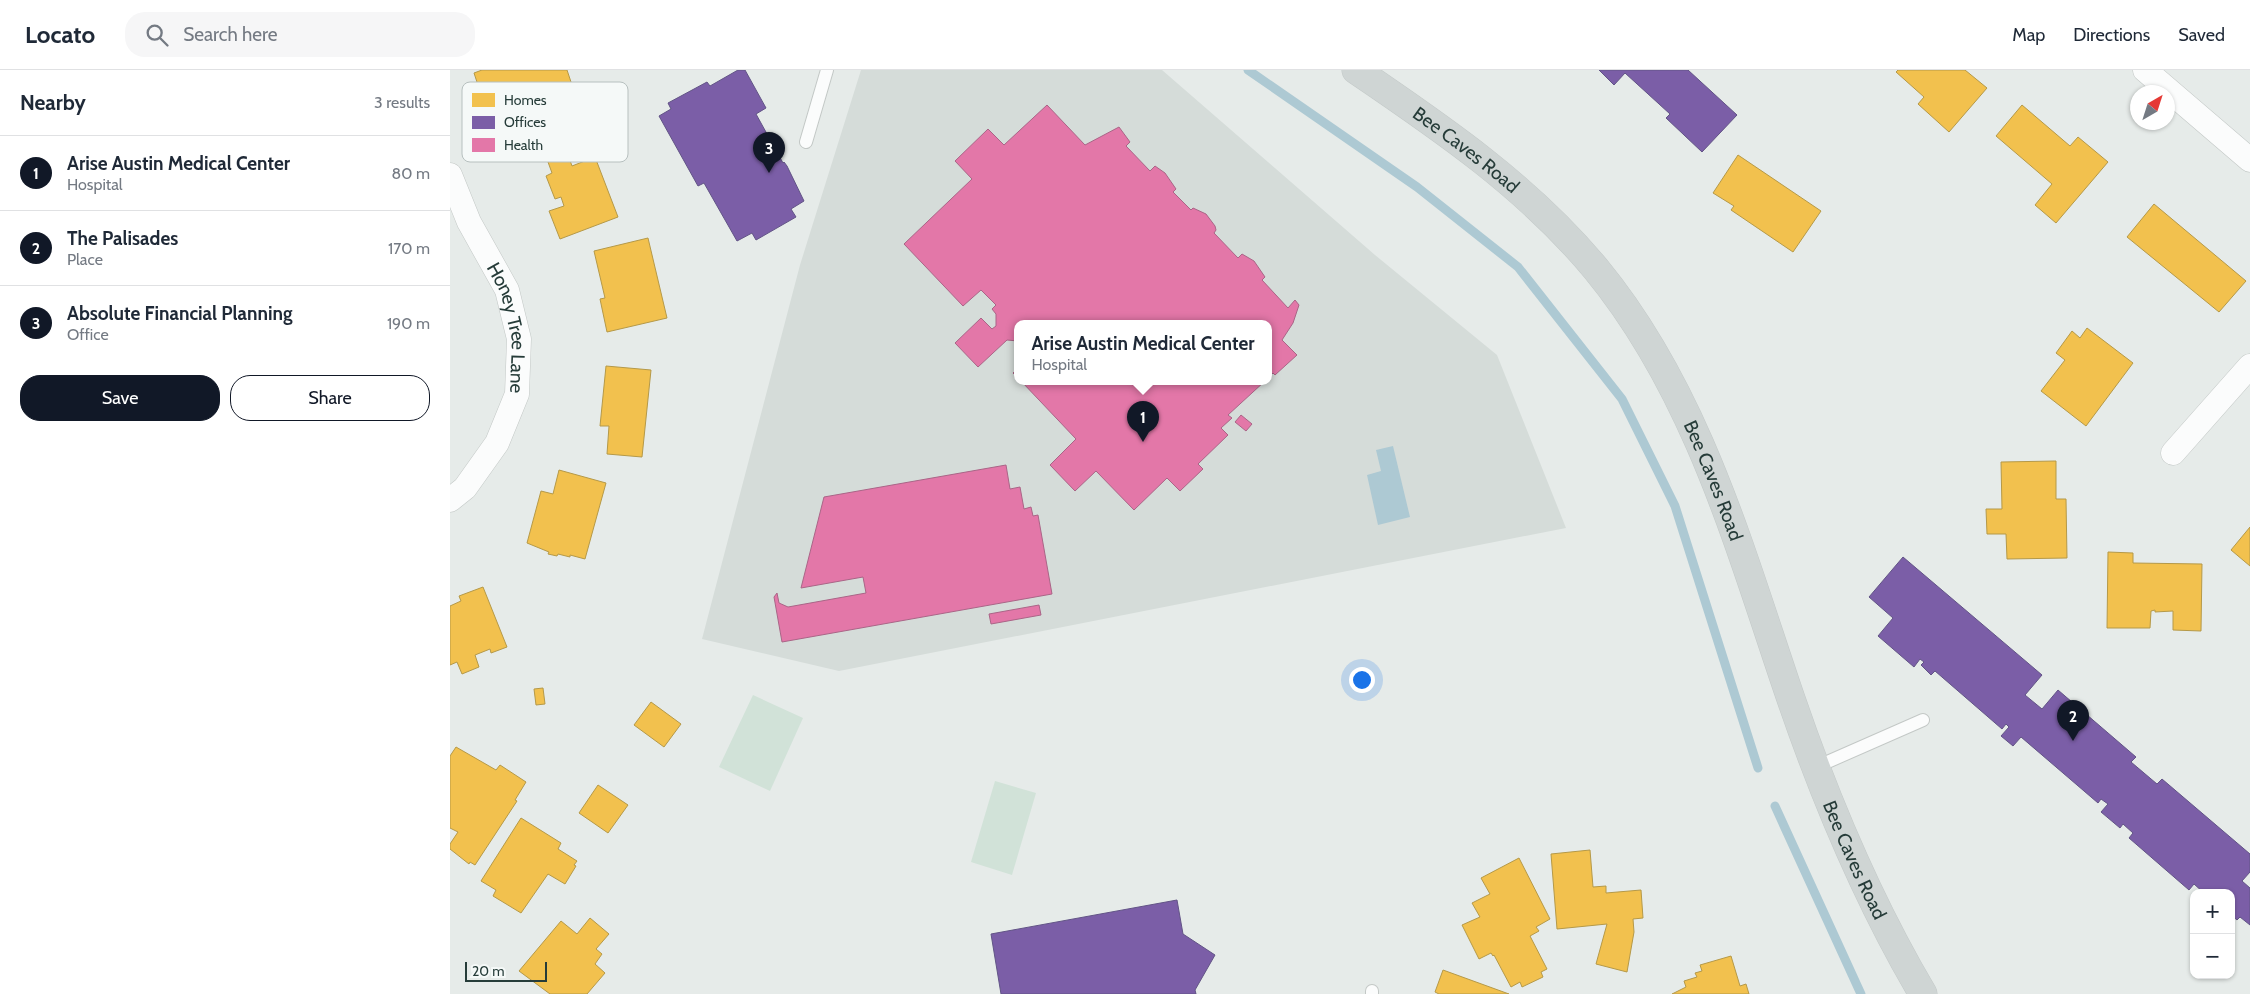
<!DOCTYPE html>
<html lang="en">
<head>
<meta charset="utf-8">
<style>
	:root { --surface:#fff; --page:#f6f6f7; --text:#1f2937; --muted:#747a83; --line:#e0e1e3; --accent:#111827 }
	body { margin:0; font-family:Cabin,sans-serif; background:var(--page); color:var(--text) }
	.controls { position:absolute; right:15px; bottom:15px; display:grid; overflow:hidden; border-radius:10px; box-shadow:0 1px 4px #0004 }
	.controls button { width:45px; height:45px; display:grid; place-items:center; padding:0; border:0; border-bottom:1px solid var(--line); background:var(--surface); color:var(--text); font:25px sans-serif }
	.compass { position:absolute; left:1680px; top:15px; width:45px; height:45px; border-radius:50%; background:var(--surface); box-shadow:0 1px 4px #0004; rotate:39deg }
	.scale { position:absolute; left:15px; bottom:12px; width:82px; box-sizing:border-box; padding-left:5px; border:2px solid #263c39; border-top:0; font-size:14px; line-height:18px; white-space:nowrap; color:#263c39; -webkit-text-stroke:4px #f5f9f8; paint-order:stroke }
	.you { position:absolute; left:911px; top:609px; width:18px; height:18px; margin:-12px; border:4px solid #fff; border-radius:50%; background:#1a73e8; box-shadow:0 0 0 8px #1a73e833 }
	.badge { display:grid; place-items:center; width:32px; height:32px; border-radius:50%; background:var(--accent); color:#fff; font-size:16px; font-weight:700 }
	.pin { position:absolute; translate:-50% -41px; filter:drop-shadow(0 1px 2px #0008) }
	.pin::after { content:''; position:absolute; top:26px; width:18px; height:15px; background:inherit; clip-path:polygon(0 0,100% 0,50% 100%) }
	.popup { position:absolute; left:564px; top:250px; width:258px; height:65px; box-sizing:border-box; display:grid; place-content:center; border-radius:10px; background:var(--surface); filter:drop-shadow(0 1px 4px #0005); font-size:16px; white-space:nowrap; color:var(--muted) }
	.popup b { font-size:19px; color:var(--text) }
	.popup::after { content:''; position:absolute; left:50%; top:100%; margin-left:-10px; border:10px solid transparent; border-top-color:var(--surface) }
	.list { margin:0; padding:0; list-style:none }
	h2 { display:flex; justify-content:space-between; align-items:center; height:65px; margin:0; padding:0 20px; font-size:21px }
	h2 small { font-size:16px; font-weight:400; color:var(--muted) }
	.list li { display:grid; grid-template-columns:32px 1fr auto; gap:15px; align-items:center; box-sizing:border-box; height:75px; padding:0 20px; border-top:1px solid var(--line) }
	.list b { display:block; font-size:19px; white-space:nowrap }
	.list p { margin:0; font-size:16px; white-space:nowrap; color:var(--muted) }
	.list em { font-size:16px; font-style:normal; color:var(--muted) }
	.actions { display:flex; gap:10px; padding:15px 20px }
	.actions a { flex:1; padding:11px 0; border:1px solid var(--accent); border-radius:20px; text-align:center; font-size:18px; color:var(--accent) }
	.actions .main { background:var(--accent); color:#fff }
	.icon { flex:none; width:28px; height:28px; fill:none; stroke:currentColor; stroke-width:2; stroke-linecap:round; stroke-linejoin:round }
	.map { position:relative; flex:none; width:1800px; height:924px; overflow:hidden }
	header { display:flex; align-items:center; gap:30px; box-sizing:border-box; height:70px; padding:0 25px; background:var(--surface); border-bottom:1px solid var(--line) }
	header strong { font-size:24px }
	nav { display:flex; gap:28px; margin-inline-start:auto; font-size:18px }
	.search { width:350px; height:45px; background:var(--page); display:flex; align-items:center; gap:12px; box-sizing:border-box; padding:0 18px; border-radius:20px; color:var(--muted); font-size:19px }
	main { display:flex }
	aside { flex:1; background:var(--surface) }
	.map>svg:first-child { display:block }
	.built { fill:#d5dcd9; fill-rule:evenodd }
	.green { fill:#d1e2d8 }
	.water { fill:#adc9d3 }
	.homes { fill:#f2c14e; stroke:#b59948 }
	.offices { fill:#7b5ea7; stroke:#625486 }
	.health { fill:#e377a8; stroke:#aa6587 }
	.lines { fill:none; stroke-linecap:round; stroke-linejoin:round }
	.stream { stroke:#adc9d3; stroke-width:9 }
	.lane-casing { stroke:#c3c8c6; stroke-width:14 }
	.street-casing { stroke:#c3c8c6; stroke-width:25 }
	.primary-casing { stroke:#c3c9c8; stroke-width:29 }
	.lane { stroke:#fbfcfc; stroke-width:12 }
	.street { stroke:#fbfcfc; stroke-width:24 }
	.primary { stroke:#cfd5d4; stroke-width:28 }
	.labels { text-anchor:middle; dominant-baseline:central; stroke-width:5; stroke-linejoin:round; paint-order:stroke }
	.street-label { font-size:19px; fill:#263c39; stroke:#f5f9f8 }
	.key { fill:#f5f9f8; stroke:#b7c0bf; stroke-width:1 }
	.key-label { font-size:14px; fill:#263c39 }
</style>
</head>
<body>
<header>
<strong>Locato</strong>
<div class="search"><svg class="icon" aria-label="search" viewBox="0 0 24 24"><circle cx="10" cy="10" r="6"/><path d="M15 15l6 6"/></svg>Search here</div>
<nav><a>Map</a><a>Directions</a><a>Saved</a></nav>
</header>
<main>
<aside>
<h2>Nearby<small>3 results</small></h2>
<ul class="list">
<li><span class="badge">1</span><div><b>Arise Austin Medical Center</b><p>Hospital</p></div><em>80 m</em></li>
<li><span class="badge">2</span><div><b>The Palisades</b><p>Place</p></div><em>170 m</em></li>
<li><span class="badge">3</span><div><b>Absolute Financial Planning</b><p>Office</p></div><em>190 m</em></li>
</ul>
<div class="actions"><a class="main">Save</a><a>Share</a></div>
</aside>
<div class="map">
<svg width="1800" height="924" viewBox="0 0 1800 924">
	<rect width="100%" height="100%" fill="#e6ebe9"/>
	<path class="built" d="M411,0h301l213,185 122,100 69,173 -727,143 -137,-32 98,-374zM568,253h250v58h-250z"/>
	<g class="green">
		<path d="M303,625l50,23 -33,73 -51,-24z"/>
		<path d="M545,711l41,12 -24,82 -41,-13z"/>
	</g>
	<path class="water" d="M943,376l17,71 -32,8 -11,-50 14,-4 -5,-21z"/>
	<g class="homes">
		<path d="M32,0h85l10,30 -39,13 5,13 -47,14 -22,-67z"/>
		<path d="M1448,0h67l22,18 -38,44 -31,-28 6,-7 -28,-25z"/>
		<path d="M1572,35l48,41 8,-9 30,25 -52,61 -21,-18 17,-21 -56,-48z"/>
		<path d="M118,85l4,11 23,-9 23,60 -58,22 -11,-28 15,-5 -3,-9 -6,2 -9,-23 6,-3 -4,-11z"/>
		<path d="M1288,85l83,56 -28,41 -62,-42 3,-4 -21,-13z"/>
		<path d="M1704,134l92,77 -27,31 -92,-75z"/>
		<path d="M198,168l19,80 -60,14 -7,-33 5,-1 -11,-47z"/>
		<path d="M1637,258l46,35 -47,63 -45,-35 24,-31 -9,-7 16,-22 8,7z"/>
		<path d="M156,296l45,4 -9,87 -35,-3 2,-28h-9z"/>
		<path d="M1606,391v38h10l1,59 -60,1 -1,-25h-19l-1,-25h16l-1,-47z"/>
		<path d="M109,400l47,13 -21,76 -15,-4v2l-12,-3 -1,2 -9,-2 1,-2 -22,-9 14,-52 12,3z"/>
		<path d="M1800,457v39l-19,-16z"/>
		<path d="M1658,482l25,1v10l69,1 -1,67 -28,-1v-19l-18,1v-2l-4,1 -1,17h-43z"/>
		<path d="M33,517l24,60 -16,6 -1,-4 -15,6 4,12 -17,7 -5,-12 -7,3v-59l11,-5 -2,-5z"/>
		<path d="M93,618l2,16 -9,1 -2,-16z"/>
		<path d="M201,632l30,22 -17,23 -30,-22z"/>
		<path d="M6,677l40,23 4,-5 26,17 -11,18 2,1 -42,64 -5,-3 -1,2 -19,-15v-5l8,-12 -8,-4v-72z"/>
		<path d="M148,715l30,20 -20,28 -29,-20z"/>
		<path d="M71,748l40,25 -3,6 19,12 -3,4 2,1 -11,18 -17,-10 -27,39 -28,-17 3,-6 -15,-9z"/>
		<path d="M1140,780l3,37 13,-1v7l35,-3 2,28 -10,1 1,13 -7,40 -31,-8 11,-40 -50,5 -6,-75z"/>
		<path d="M1069,788l31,61 -14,8 3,4 -9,5 17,33 -6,3 2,5 -21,10 -2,-5 -9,5 -17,-32 -1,1 -2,-3 -12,6 -17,-34 18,-8 -8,-14 18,-9 -9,-16z"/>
		<path d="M140,848l19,16 -13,15 6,5 -7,10 10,9 -18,21h-37l-31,-23 42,-50 16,13z"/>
		<path d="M1281,886l9,30 6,-2 3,10h-77l14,-7 -2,-6 13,-4 -2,-4 7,-2 -2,-6z"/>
		<path d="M993,900l66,24h-70l-4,-2z"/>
	</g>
	<g class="offices">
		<path d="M288,0h7l21,38 -10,6 27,49 1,-1 3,4 17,35 -13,8 5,8 -40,23 -4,-7 -15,8 -33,-58 -6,3 -39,-70 12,-7 -3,-6 39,-21 3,4z"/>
		<path d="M1149,0h89l49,45 -35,37 -36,-34 4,-4 -45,-41 -11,12z"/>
		<path d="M1453,487l139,118 -17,20 17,14 16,-19 78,67 -5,5 26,22 5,-5 88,75v18l-8,9 8,7v37l-10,-8 -3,3 -6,-5v-22h-27l-10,-9 -5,6 -60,-52 4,-5 -10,-9 -3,4 -19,-16 7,-8 -7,-5 -3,4 -77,-66 -8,9 -12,-10 8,-9 -3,-3 -4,5 -67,-58 -4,4 -10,-10 3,-3 -4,-3 -6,8 -36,-31 15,-18 -24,-21z"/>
		<path d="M727,830l6,34 32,21 -20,35 1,4h-195l-10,-60z"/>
	</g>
	<g class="health">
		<path d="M597,35l38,40 34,-18 11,15 -4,4 24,25 5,-5 10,7 11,16 -3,3 18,18 2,-2 13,6 9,12 1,4 -2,3 24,25 4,-4 12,7 11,16 -3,3 26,28 7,-8 4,5 -6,18 -11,17 15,15 -22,20 -2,-2 -5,5v-55h-250v18l-11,-1 -29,27 -23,-24 26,-25 11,11 4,-3v-12l-4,-5 4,-4 -15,-15 -18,16 -59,-62 68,-65 -17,-18 33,-32 16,16z"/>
		<path d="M568,298v10l-5,-5z"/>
		<path d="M571,311h244l-37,34 4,3 -11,10 7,7 -30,29 5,5 -23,22 -13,-13 -33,32 -38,-39 -21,20 -25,-26 26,-26z"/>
		<path d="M791,345l11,9 -6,7 -11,-9z"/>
		<path d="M556,395l4,24 10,-2 4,22 7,-2 2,9 5,-1 14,79 -270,48 -8,-45 3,-4 2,10 9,4 78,-14 -3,-16 -62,11 23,-91z"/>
		<path d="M589,535l2,10 -50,9 -2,-10z"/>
	</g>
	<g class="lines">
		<g class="stream">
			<path d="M798,0l169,117 101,80 104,132 53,107 83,262"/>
			<path d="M1325,736l86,188"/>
		</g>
		<g class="lane-casing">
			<g id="lane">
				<path d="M356,72l21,-72"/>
				<path d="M1366,697l107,-47"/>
				<path d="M922,921v3"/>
			</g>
		</g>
		<g class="street-casing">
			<g id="street">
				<path d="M1695,0l105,90"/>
				<path id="s1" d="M0,105l19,47 38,68 12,49 -2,55 -20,49 -32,45 -15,12"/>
				<path d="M1723,383l77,-87"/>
			</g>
		</g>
		<g class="primary-casing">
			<g id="primary">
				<path id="s2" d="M906,0c87,59 173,118 240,199 102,124 144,281 195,430 35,102 77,202 132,295"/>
			</g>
		</g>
		<use href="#lane" class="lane"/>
		<use href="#street" class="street"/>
		<use href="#primary" class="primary"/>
	</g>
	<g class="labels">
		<g class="street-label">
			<text stroke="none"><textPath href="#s2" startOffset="136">Bee Caves Road</textPath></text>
			<text stroke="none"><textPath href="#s1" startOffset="166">Honey Tree Lane</textPath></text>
			<text stroke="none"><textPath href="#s2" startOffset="556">Bee Caves Road</textPath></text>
			<text stroke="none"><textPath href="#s2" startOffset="961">Bee Caves Road</textPath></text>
		</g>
	</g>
	<rect x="12" y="12" width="166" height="80" rx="8" class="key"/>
	<rect x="22" y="23" width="23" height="14" fill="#f2c14e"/>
	<rect x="22" y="46" width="23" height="13" fill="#7b5ea7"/>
	<rect x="22" y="68" width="23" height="14" fill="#e377a8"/>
	<g class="key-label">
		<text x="54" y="35">Homes</text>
		<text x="54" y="57">Offices</text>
		<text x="54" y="80">Health</text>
	</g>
</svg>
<div class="controls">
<button>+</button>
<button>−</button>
</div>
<svg class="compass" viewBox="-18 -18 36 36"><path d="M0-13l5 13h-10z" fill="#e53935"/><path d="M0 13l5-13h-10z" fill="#747a83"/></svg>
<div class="scale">20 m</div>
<div class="you"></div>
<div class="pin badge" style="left:693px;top:372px">1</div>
<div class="popup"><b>Arise Austin Medical Center</b>Hospital</div>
<div class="pin badge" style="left:1623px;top:671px">2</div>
<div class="pin badge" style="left:319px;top:103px">3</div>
</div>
</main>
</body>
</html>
